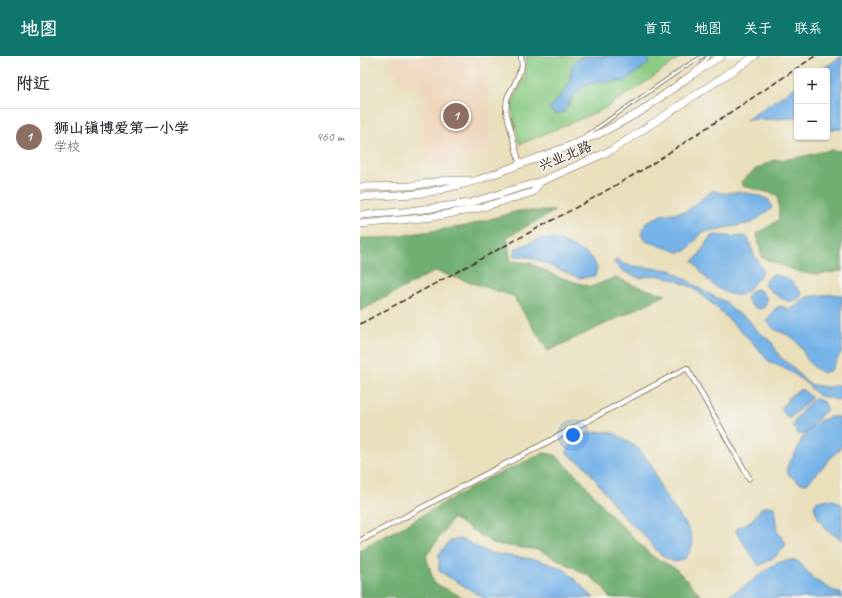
<!DOCTYPE html>
<html lang="zh">
<head>
<meta charset="utf-8">
<style>
	:root { --surface:#fff; --page:#f2f2f3; --text:#2b2b33; --muted:#7c7c81; --line:#e1e1e2; --accent:#0f766e }
	body { margin:0; font-family:Caveat,"LXGW WenKai TC",sans-serif; background:var(--page); color:var(--text) }
	.controls { position:absolute; right:12px; top:12px; display:grid; overflow:hidden; border-radius:4px; box-shadow:0 1px 3px #0004 }
	.controls button { width:36px; height:36px; display:grid; place-items:center; padding:0; border:0; border-bottom:1px solid var(--line); background:var(--surface); color:var(--text); font:20px sans-serif }
	.you { position:absolute; left:213px; top:379px; width:14px; height:14px; margin:-10px; border:3px solid #fff; border-radius:50%; background:#1a73e8; box-shadow:0 0 0 6px #1a73e833 }
	.badge { display:grid; place-items:center; width:26px; height:26px; border-radius:50%; background:var(--accent); color:#fff; font-size:13px; font-weight:700 }
	.pin { position:absolute; translate:-50% -50%; border:2px solid #fff; box-shadow:0 1px 4px #0006 }
	.list { margin:0; padding:0; list-style:none }
	h2 { display:flex; justify-content:space-between; align-items:center; height:52px; margin:0; padding:0 16px; font-size:17px }
	h2 small { font-size:13px; font-weight:400; color:var(--muted) }
	.list li { display:grid; grid-template-columns:26px 1fr auto; gap:12px; align-items:center; box-sizing:border-box; height:56px; padding:0 16px; border-top:1px solid var(--line) }
	.list b { display:block; font-size:15px; white-space:nowrap }
	.list p { margin:0; font-size:13px; white-space:nowrap; color:var(--muted) }
	.list em { font-size:13px; font-style:normal; color:var(--muted) }
	.map { position:relative; flex:none; width:482px; height:542px; overflow:hidden }
	header { display:flex; align-items:center; gap:24px; box-sizing:border-box; height:56px; padding:0 20px; background:var(--accent); color:#fff }
	header strong { font-size:19px }
	nav { display:flex; gap:22px; margin-inline-start:auto; font-size:14px }
	main { display:flex }
	aside { flex:1; background:var(--surface) }
	.map>svg:first-child { display:block }
	.built { fill:#efd6bc }
	.green { fill:#8acb83; stroke:#627a50 }
	.forest { fill:#6faf71; stroke:#556c48 }
	.water { fill:#75b2e7; stroke:#586e82 }
	.lines { fill:none; stroke-linecap:round; stroke-linejoin:round }
	.lane-casing { stroke:#786955; stroke-width:4 }
	.street-casing { stroke:#786955; stroke-width:6 }
	.secondary-casing { stroke:#786955; stroke-width:8 }
	.lane { stroke:#fff; stroke-width:2.5 }
	.street { stroke:#fff; stroke-width:4.5 }
	.secondary { stroke:#fff; stroke-width:7 }
	.rail { stroke:#3b2a1e; stroke-width:1.5; stroke-dasharray:6 3; stroke-linecap:butt }
	.labels { text-anchor:middle; dominant-baseline:central; stroke-width:3; stroke-linejoin:round; paint-order:stroke }
	.street-label { font-size:14px; fill:#3b2a1e; stroke:#f6f6f2 }
</style>
</head>
<body>
<header>
<strong>地图</strong>
<nav><a>首页</a><a>地图</a><a>关于</a><a>联系</a></nav>
</header>
<main>
<aside>
<h2>附近<small></small></h2>
<ul class="list">
<li><span class="badge" style="background:#8d6e63">1</span><div><b>狮山镇博爱第一小学</b><p>学校</p></div><em>460 m</em></li>
</ul>
</aside>
<div class="map">
<svg width="482" height="542" viewBox="0 0 482 542">
	<rect width="100%" height="100%" fill="#f6f6f2"/>
	<filter id="ink" filterUnits="userSpaceOnUse"><feTurbulence type="fractalNoise" baseFrequency=".025" numOctaves="2"/><feDisplacementMap in="SourceGraphic" scale="8" xChannelSelector="R" yChannelSelector="G"/><feConvolveMatrix kernelMatrix="1 2 1 2 8 2 1 2 1" color-interpolation-filters="sRGB"/></filter>
	<filter id="wash" filterUnits="userSpaceOnUse"><feTurbulence type="fractalNoise" baseFrequency=".012" numOctaves="4" result="noise"/><feDisplacementMap in="SourceGraphic" scale="16" xChannelSelector="R" yChannelSelector="G"/><feGaussianBlur stdDeviation="0.9" result="paint"/><feColorMatrix in="noise" values="0 0 0 0 0 0 0 0 0 0 0 0 0 0 0 0 0 1.4 0 .05"/><feComposite in="paint" operator="in"/></filter>
	<g filter="url(#wash)">
		<rect width="100%" height="100%" fill="#e9dfbb"/>
		<path class="built" d="M29,0h97l6,92 -50,16 -18,1 -2,-84 -21,3z"/>
		<path class="green" d="M166,0h156l-30,22 -48,31 -84,35 -9,-39 14,-27z"/>
		<g class="forest">
			<path d="M470,94l12,1v120l-23,3 -17,-1 -40,-15 -5,-24 22,-14 -1,-25 -35,-9 -2,-4 15,-13 16,-8 28,-4z"/>
			<path d="M158,155h37l-48,26 4,24 19,2 23,12 38,12 25,-10 17,8 33,10 -118,56 -35,-55 -78,-25 -75,40v-73h24l82,-12z"/>
			<path d="M184,397l12,2 24,24 28,33 44,44 23,12 22,23 5,7h-93l-5,-10 -16,-13 -49,-25 -45,-6 -41,-26 -27,38 8,27 30,15h-103l-1,-1v-46l7,-6 34,-17 44,-26 44,-24z"/>
		</g>
		<g class="water">
			<path d="M228,0h57l5,6 -25,19 -33,2 -8,3 -12,11 -8,15 -8,2 -7,-5 17,-20 4,-7 2,-17 6,-6z"/>
			<path d="M482,0v73l-15,1v-59h-8z"/>
			<path d="M437,30v32l-51,2z"/>
			<path d="M353,134c12,6 13,2 25,2 10,1 22,3 31,8l3,8 -20,15 -49,9 -17,19 -8,1 -32,-11 -5,-7 5,-11 15,-8 26,-4z"/>
			<path d="M355,179l21,2 8,-1 4,2 5,15 9,15 1,4c-5,5 -13,17 -19,21 -6,4 -11,2 -17,0 -16,-7 -25,-19 -34,-32l6,-6 12,-19z"/>
			<path d="M180,183l18,1 29,14 6,5 4,9 -2,8 -16,2 -49,-21 -16,-1 2,-8z"/>
			<path d="M257,203l7,5 8,2 38,4 12,7 23,15 21,10 7,8 15,9 8,11 15,11 9,16 14,11 11,13 8,4 14,2 15,-2v16l-25,-6 -9,-10 -11,-9 -15,-9 -12,-4 -12,-15 -43,-42 -22,-18 -18,-8 -19,-5 -17,3 -16,-7 -10,-9z"/>
			<path d="M412,219c13,-1 23,9 30,19 -11,18 -29,-2 -39,-10z"/>
			<path d="M398,233c8,6 11,9 6,19 -8,3 -15,-3 -18,-11l6,-7z"/>
			<path d="M472,238l9,1 1,2v54l-11,19 -8,3c-19,-9 -16,-21 -29,-34 -5,-5 -13,-6 -20,-10 -2,-2 -4,-5 -6,-7h-2l6,-9 5,-6 5,-1 7,4 4,-2 14,-11z"/>
			<path d="M439,334h4l8,7v1l-22,21 -6,-7 -2,-3 9,-13z"/>
			<path d="M454,342l10,4 3,6 -1,2 -21,23 -6,2 -6,-8c1,-9 15,-23 21,-29z"/>
			<path d="M471,361h11v29l-34,37 -4,1 -5,-2 -11,-8 -1,-7 9,-15 5,-12 5,-7 13,-12z"/>
			<path d="M239,376h8l9,2 22,14 14,18 10,25 28,40 3,13 -7,14 -7,3 -5,1 -8,-4 -7,-5 -18,-21 -11,-9 -12,-13 -33,-44 -19,-13c10,-17 13,-19 33,-21z"/>
			<path d="M468,443l8,2 6,4v35l-14,-9 -9,-11 -5,-13 2,-5z"/>
			<path d="M410,450l4,1 3,24 8,11v4l-9,10 -17,10 -23,-34 1,-4 15,-8 9,-12z"/>
			<path d="M98,483l8,2 23,12 50,7 25,9 30,29h-110l-45,-27v-17l11,-13z"/>
			<path d="M429,504l9,1 17,19 19,11 8,3v4h-116l1,-2 15,-8 34,-25z"/>
		</g>
	</g>
	<g filter="url(#ink)">
		<g class="lines">
			<g class="lane-casing">
				<g id="lane">
					<path d="M340,10l9,-10"/>
					<path d="M224,81l102,-71 17,-10"/>
				</g>
			</g>
			<g class="street-casing">
				<g id="street">
					<path d="M160,109l-14,-54 1,-13 8,-15 7,-17 -1,-10"/>
					<path d="M0,485l78,-42 98,-51 151,-80 62,110"/>
				</g>
			</g>
			<g class="secondary-casing">
				<g id="secondary">
					<path d="M0,131l51,-1 35,-6h22"/>
					<path d="M0,141l55,-3 15,-2 29,-7 19,-5 94,-35 29,-12 39,-21 53,-38 28,-18"/>
					<path d="M0,159l42,-3 68,-9 72,-22 70,-31 143,-94"/>
					<path d="M0,168l72,-7 48,-9 53,-16 8,-11"/>
				</g>
			</g>
			<use href="#lane" class="lane"/>
			<use href="#street" class="street"/>
			<use href="#secondary" class="secondary"/>
			<path class="rail" d="M0,268l228,-123 56,-32 134,-88 37,-25"/>
		</g>
	</g>
	<g class="labels">
		<g class="street-label">
			<text transform="translate(205 100) rotate(-23)">兴业北路</text>
		</g>
	</g>
</svg>
<div class="controls">
<button>+</button>
<button>−</button>
</div>
<div class="you"></div>
<div class="pin badge" style="left:96px;top:60px;background:#8d6e63">1</div>
</div>
</main>
</body>
</html>
